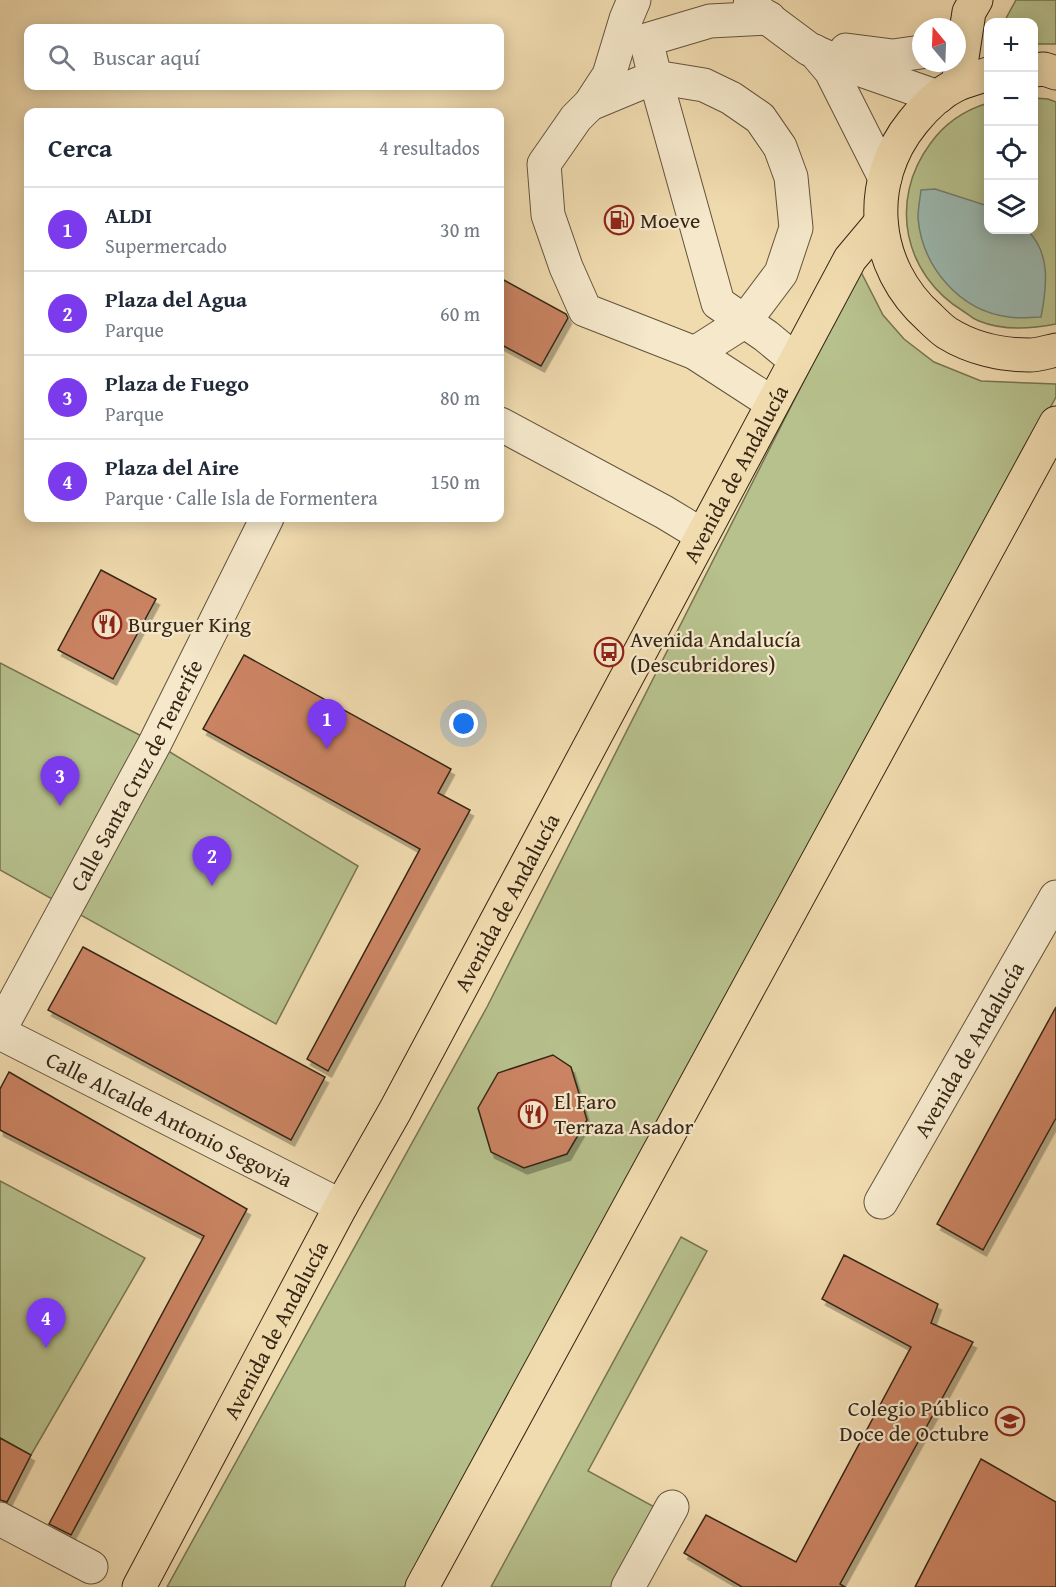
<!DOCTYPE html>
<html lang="es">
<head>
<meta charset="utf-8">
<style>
	:root { --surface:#fff; --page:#f6f6f7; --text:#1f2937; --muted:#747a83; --line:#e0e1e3; --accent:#7c3aed }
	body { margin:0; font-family:"Gentium Book Plus",serif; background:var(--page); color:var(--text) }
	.controls { position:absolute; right:18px; top:18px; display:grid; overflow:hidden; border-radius:12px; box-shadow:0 3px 15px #0003 }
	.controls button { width:54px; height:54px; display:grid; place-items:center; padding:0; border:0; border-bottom:2px solid var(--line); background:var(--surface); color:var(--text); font:30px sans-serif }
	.compass { position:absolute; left:912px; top:18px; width:54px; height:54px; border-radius:50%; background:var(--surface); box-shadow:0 3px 15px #0003; rotate:341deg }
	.you { position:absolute; left:464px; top:724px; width:21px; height:21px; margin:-15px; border:4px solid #fff; border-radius:50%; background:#1a73e8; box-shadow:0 0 0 9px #1a73e833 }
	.badge { display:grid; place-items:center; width:39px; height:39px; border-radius:50%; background:var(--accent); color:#fff; font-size:20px; font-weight:700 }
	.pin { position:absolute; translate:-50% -50px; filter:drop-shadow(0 2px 3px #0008) }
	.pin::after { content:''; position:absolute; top:32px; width:21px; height:18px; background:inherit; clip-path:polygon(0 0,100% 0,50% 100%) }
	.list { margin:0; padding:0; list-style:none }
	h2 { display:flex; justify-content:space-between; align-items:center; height:78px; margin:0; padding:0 24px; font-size:26px }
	h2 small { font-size:20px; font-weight:400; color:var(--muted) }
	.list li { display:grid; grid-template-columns:39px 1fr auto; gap:18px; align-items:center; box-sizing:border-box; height:84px; padding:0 24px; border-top:2px solid var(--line) }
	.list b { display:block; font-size:22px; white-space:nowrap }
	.list p { margin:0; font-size:20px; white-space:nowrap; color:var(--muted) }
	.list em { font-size:20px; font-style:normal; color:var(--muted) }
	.icon { flex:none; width:33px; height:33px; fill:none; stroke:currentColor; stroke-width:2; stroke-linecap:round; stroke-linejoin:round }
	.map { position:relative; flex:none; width:1056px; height:1587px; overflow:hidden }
	.search { position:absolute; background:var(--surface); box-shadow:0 3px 15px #0003; left:24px; top:24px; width:480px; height:66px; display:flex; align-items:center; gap:15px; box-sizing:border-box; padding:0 21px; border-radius:12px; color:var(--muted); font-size:22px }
	.panel { position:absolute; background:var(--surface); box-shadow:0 3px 15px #0003; left:24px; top:108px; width:480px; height:414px; border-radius:12px }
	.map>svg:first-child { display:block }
	.green { fill:#b7c18d; stroke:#767451; stroke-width:1.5 }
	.water { fill:#9bbab2; stroke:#737f73; stroke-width:1.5 }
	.building { fill:#cb8464; stroke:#362615; stroke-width:1.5; filter:url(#shadow) }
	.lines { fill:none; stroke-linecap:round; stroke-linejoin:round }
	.minor-casing { stroke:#64533c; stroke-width:35 }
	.major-casing { stroke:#362615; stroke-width:35 }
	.minor { stroke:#f5e8cb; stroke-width:33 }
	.major { stroke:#f0dbaf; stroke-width:33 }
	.labels { text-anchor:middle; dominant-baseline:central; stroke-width:4.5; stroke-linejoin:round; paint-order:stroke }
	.poi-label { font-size:22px; fill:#362615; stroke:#f5e8cb; text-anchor:start }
	.street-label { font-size:22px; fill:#362615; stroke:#f5e8cb }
</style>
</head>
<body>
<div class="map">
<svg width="1056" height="1587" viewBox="0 0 1056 1587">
	<defs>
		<filter id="shadow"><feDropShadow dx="3.5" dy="6" stdDeviation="0" flood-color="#0004"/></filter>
	</defs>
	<rect width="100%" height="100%" fill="#f0dbaf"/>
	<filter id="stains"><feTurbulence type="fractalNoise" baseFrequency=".00333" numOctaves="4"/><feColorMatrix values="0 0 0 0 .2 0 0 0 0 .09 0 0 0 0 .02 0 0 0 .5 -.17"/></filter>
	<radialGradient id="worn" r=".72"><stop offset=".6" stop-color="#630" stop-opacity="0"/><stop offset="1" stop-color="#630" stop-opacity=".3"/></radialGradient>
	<g class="green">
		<path d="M1016,0h40v44h-22v-22h-30z"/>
		<path d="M1034,98l14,1 8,3v222c-25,5 -53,7 -77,-3 -6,-2 -11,-7 -16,-10 -59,-36 -75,-110 -33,-167 14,-20 35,-34 58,-41v127h46z"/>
		<path d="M860,270l23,45 21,24 30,23 47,19 75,3v13l-649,1190h-240l320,-580z"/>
		<path d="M0,663l155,80 203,123 -82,158 -276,-154z"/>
		<path d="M0,1181l145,77 -114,197 -31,-17z"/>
		<path d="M681,1237l26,14 -119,220 72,39 -41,77h-128z"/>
	</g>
	<path class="water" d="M935,189l53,17v24h39c24,23 20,56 14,87 -10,0 -22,2 -32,0 -50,-6 -87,-51 -91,-99 0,-9 2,-19 3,-28z"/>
	<g class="building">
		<path d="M500,278l66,36 2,4 -27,48 -41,-22z"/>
		<path d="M101,570l55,29 -43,80 -55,-29z"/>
		<path d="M244,655l207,114 -13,24 32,17 -142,261 -21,-12 113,-210 -217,-120z"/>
		<path d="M83,947l242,130 -34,63 -243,-130z"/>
		<path d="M1056,1007v111l-73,132 -46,-26z"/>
		<path d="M553,1055l18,12 16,53 -20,34 -43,14 -33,-16 -13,-44 20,-35z"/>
		<path d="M9,1072l238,137 -176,326 -22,-11 155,-288 -204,-106v-41z"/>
		<path d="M844,1255l94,49 -7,19 42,19 -133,242 5,3h-103l-58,-34 22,-38 90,47 115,-215 -89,-48z"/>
		<path d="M0,1438l31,17 -24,47 -7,-2z"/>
		<path d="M981,1459l75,43v85h-141z"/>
	</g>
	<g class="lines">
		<g class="minor-casing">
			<g id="minor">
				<path d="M634,0l-8,19 -17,56 -19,29 -14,14 -32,46 4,51 18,52 19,43 110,43 77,50"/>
				<path d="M750,5l59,44 29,13 100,35"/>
				<path d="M769,18l-59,3 -64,19 9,37 63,226 48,33 29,24"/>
				<path d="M846,50l47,6 28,-4"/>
				<path d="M814,51l17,20 54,107"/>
				<path d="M590,104l65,-27 49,8 27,13 29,20 20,29 11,30 5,51 -15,45 -36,48 -50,32"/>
				<path d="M500,424l164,88 38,23"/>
				<path id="s1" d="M0,1029l155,-286 112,-225"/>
				<path id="s2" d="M0,1033l341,173"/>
				<path id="s3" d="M881,1202l175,-305"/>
				<path d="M0,1519l91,48"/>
				<path d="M628,1587l44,-80"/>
			</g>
		</g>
		<g class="major-casing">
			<g id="major">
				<path d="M1034,70l10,-1 12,4"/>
				<path d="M988,74c-9,3 -20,6 -30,10 -17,8 -33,23 -45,38 -49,60 -41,145 17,196 5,5 11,11 17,15 24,15 54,22 82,22 9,0 18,-3 27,-5"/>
				<path d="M958,84l11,-72 7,-12"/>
				<path id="s4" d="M139,1587l202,-381 54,-95 455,-852 31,-37"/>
				<path d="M422,1587l634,-1164"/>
			</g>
		</g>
		<use href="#minor" class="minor"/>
		<use href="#major" class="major"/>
	</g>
	<defs>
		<g id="fuel-ring" transform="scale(1.5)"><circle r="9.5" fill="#f5e8cb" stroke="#8f2418" stroke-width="1.5"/><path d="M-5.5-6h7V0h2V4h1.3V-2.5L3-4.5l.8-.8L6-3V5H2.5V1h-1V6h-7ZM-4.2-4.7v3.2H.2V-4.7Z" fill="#8f2418"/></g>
		<g id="restaurant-ring" transform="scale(1.5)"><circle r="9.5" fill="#f5e8cb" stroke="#8f2418" stroke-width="1.5"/><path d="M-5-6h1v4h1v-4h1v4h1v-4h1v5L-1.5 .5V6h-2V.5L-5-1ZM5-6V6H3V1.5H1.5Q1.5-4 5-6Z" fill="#8f2418"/></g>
		<g id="bus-ring" transform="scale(1.5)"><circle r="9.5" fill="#f5e8cb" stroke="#8f2418" stroke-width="1.5"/><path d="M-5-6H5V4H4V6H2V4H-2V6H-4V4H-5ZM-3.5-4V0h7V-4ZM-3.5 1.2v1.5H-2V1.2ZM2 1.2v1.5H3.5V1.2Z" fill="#8f2418"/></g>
		<g id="school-ring" transform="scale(1.5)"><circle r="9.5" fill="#f5e8cb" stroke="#8f2418" stroke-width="1.5"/><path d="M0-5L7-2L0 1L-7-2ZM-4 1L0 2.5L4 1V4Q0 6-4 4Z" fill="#8f2418"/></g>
	</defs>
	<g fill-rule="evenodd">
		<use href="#fuel-ring" x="619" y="220"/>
		<use href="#restaurant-ring" x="107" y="624"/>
		<use href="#bus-ring" x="609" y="652"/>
		<use href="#restaurant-ring" x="533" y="1114"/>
		<use href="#school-ring" x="1010" y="1421"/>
	</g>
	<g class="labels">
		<g class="poi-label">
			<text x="640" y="220">Moeve</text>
			<text x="128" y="624">Burguer King</text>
			<text x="630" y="639">Avenida Andalucía<tspan x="630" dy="25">(Descubridores)</tspan></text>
			<text x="554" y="1101">El Faro<tspan x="554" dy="25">Terraza Asador</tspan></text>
			<text x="989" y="1408" text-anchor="end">Colegio Público<tspan x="989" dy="25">Doce de Octubre</tspan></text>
		</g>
		<g class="street-label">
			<text stroke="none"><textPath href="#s4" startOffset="1263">Avenida de Andalucía</textPath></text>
			<text stroke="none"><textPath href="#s1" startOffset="288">Calle Santa Cruz de Tenerife</textPath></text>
			<text stroke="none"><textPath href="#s4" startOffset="777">Avenida de Andalucía</textPath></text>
			<text stroke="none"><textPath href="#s3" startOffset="176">Avenida de Andalucía</textPath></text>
			<text stroke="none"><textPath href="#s2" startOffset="190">Calle Alcalde Antonio Segovia</textPath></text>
			<text stroke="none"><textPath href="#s4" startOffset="291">Avenida de Andalucía</textPath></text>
		</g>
	</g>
	<rect width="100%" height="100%" filter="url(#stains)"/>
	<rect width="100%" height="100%" fill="url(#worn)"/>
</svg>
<div class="controls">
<button>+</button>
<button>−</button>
<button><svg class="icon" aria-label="locate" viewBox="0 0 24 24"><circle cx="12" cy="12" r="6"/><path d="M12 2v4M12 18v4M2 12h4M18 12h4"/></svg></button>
<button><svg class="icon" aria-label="layers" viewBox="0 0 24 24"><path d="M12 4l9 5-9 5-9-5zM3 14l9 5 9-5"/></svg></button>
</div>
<svg class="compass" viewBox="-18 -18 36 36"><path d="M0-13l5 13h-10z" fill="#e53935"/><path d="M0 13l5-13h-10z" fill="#747a83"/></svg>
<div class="you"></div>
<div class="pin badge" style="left:327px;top:749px">1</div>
<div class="pin badge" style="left:212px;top:886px">2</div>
<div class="pin badge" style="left:60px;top:806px">3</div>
<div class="pin badge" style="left:46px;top:1348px">4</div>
<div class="search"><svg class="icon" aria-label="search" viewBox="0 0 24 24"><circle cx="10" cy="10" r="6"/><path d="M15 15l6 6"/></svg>Buscar aquí</div>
<section class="panel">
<h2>Cerca<small>4 resultados</small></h2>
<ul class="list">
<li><span class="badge">1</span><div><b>ALDI</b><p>Supermercado</p></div><em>30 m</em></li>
<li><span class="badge">2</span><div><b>Plaza del Agua</b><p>Parque</p></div><em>60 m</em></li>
<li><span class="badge">3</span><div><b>Plaza de Fuego</b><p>Parque</p></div><em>80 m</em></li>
<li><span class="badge">4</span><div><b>Plaza del Aire</b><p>Parque · Calle Isla de Formentera</p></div><em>150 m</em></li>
</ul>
</section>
</div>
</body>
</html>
